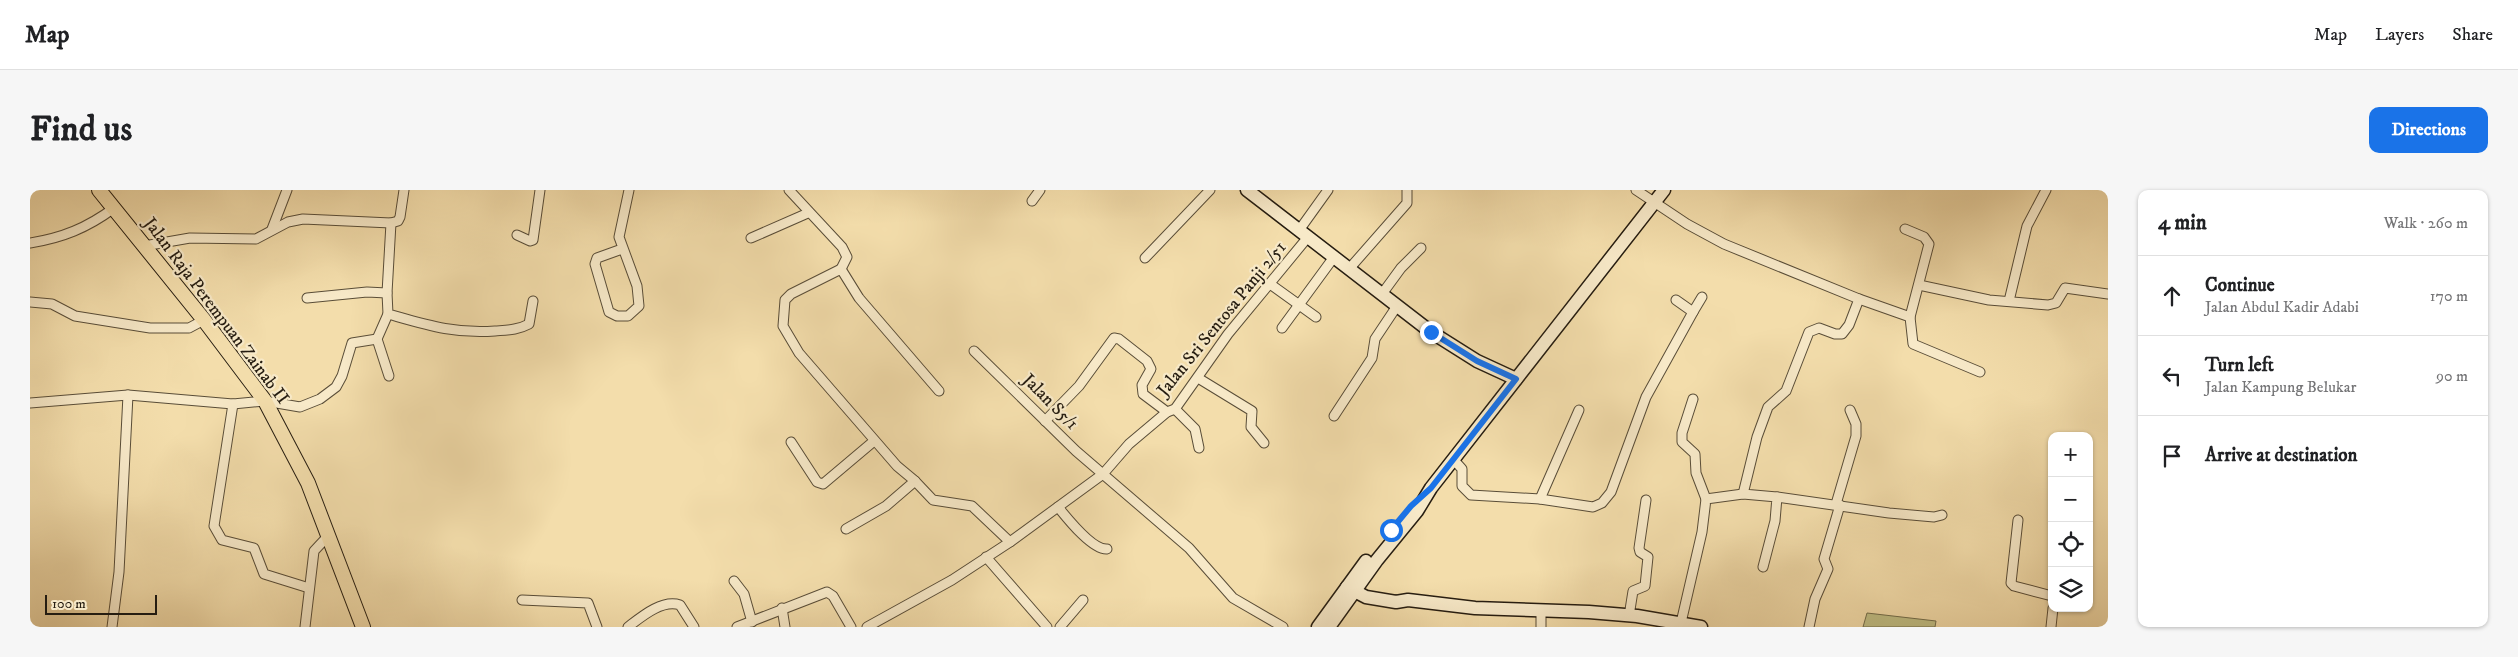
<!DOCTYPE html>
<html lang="en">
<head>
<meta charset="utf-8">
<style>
	:root { --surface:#fff; --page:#f6f6f6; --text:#202124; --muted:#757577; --line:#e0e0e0; --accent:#1a73e8 }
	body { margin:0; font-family:"IM FELL DW Pica",serif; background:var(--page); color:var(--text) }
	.controls { position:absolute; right:15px; bottom:15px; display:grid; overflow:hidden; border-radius:10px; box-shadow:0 1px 4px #0004 }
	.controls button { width:45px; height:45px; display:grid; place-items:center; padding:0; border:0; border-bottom:1px solid var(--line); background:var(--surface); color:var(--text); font:25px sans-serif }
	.scale { position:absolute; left:15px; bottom:12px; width:112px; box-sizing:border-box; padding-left:5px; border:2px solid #261d11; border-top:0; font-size:14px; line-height:18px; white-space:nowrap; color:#261d11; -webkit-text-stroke:4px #f7e9c8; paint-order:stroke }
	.stop { position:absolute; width:15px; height:15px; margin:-11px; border:4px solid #1a73e8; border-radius:50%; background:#fff }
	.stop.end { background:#1a73e8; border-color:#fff; box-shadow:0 1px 5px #0008 }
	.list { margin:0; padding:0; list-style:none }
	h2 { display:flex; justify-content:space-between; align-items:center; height:65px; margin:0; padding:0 20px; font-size:21px }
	h2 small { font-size:16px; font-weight:400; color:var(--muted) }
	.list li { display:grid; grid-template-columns:32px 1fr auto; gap:15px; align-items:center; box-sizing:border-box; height:80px; padding:0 20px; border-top:1px solid var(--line) }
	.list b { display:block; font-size:19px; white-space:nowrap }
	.list p { margin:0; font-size:16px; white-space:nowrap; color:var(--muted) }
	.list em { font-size:16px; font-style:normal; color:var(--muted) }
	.icon { flex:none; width:28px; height:28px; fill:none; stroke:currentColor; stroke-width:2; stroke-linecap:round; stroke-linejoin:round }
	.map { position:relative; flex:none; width:2078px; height:437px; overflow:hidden; border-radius:10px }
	header { display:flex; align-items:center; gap:30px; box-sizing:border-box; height:70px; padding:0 25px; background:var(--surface); border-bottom:1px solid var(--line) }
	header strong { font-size:24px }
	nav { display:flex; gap:28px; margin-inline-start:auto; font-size:18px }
	.intro { display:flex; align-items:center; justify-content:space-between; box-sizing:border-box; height:120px; padding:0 30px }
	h1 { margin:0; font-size:35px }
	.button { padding:12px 22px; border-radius:10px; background:var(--accent); color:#fff; font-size:18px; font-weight:700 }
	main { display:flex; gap:30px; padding:0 30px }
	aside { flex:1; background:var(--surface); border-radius:10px; box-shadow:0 1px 4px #0004 }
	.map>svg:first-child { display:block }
	.green { fill:#c0bf86; stroke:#736e4c }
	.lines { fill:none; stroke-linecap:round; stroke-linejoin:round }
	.street-casing { stroke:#594d38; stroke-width:11 }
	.secondary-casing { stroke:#261d11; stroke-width:15 }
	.primary-casing { stroke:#261d11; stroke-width:16 }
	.street { stroke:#f7e9c8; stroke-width:9 }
	.secondary { stroke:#f7e9c8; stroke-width:12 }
	.primary { stroke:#f3ddab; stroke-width:14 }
	.route { stroke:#1a73e8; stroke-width:6 }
	.labels { text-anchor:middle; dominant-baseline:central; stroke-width:4.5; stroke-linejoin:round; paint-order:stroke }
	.street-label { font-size:18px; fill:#261d11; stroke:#f7e9c8 }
</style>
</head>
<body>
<header>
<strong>Map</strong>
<nav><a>Map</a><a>Layers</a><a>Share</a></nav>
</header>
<div class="intro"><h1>Find us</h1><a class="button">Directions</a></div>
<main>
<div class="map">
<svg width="2078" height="437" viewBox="0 0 2078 437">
	<rect width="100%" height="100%" fill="#f3ddab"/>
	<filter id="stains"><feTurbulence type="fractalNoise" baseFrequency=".004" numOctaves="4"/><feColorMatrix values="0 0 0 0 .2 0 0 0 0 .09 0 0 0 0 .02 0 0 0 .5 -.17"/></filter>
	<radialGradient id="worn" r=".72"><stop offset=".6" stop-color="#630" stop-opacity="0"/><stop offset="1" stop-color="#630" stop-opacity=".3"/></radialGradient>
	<path class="green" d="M1837,423l69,8 -1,6h-72z"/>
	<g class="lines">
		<g class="street-casing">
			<g id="street">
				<path d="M759,0l53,57 5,10 -6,12"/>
				<path d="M1606,0l51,34 37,20 135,55 51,18 3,27 67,28"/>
				<path d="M1002,11l8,-11"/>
				<path d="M361,33l-4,70 1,21c39,11 66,20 107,17 12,-1 23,-1 34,-7l4,-23"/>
				<path d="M242,39l15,-39"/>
				<path d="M1270,39l28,-39"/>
				<path d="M1875,39l19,8 5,7 -19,73"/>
				<path d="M487,45l13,6 3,-1 7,-50"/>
				<path d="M721,48l57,-25"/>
				<path d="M0,53c32,-5 57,-15 84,-35"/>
				<path d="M114,56l46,-8 66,1 32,-17 15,-3 88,4 7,-2 2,-4 4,-27"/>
				<path d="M592,59l-25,9 -2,6 14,48 8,4h11l11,-10 -2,-20 -18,-49 10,-47"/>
				<path d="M1115,68l65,-68"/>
				<path d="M1319,79l58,-66v-13"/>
				<path d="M1240,94l46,33"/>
				<path d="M1889,95l70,15 59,5 8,-2 9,-15 43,6"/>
				<path d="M1352,104l19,-26 20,-20"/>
				<path d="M277,108l60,-6 20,1"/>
				<path d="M1979,111l18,-75 19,-36"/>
				<path d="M0,112l22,2 23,12 75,12h39l15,-8"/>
				<path d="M1663,122l9,-15"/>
				<path d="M358,124l-11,25 12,37"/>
				<path d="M1252,138l52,-71"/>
				<path d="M944,161l102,100 113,97 44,50 50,29"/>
				<path d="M1168,188l54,33 -1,16 13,16"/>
				<path d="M1663,209l-11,34v9l13,12 1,19 10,26"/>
				<path d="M0,213l98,-8 105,9 32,-3 35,6 20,-8 16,-12 6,-11 10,-33 25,-4"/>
				<path d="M203,214l-19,122 8,14 32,8 10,26 45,14"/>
				<path d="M1145,219l20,20 4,19"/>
				<path d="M1304,226l38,-58 3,-19 22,-33"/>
				<path d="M1015,231l34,-35 35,-48 5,1 28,22 4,8 -9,16 1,9 24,18"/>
				<path d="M761,252l26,40 6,2 51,-43"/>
				<path d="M1423,269l9,10v17l9,9 69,4 53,8 9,-4 9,-11 35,-95 47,-85 -17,-12"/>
				<path d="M885,291l18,19 39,6 38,36"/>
				<path d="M1747,307l112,16 45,4 8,-2"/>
				<path d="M1510,309l39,-89"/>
				<path d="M1806,314l20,-68v-12l-6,-14"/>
				<path d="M1028,317c9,11 34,43 49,42"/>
				<path d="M1988,330l-7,63 3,3 38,10"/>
				<path d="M816,339l40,-23 29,-25 -18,-15 -98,-113 -16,-27 2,-26 6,-6 50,-25 18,29 80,93"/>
				<path d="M956,367l61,70"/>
				<path d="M1733,377l12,-46 2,-24 -34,-3 14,-57 11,-30 18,-16 23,-59 10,-4 16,6h7l7,-9 10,-26"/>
				<path d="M704,391l10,13 8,28"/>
				<path d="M492,410l66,3 9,24"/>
				<path d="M752,418l3,19"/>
				<path d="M1599,426l4,-25 12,-5 3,-29 -8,-5 -1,-4 7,-48"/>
				<path d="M82,437l7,-55 9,-177"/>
				<path d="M275,437l9,-76 14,-15"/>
				<path d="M598,437c13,-10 34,-28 52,-22l14,22"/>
				<path d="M707,437l90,-35 6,4 18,31"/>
				<path d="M837,437l85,-47 58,-38 93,-68 26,-30 38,-32 8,-3 53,-75 80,-97"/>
				<path d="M1030,437l23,-27"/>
				<path d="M1511,437v-17"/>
				<path d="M1650,437l22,-95 4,-33 37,-5"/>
				<path d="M1779,437l6,-28 13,-30 -4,-10 16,-54"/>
				<path d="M2021,437l2,-19"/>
			</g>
		</g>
		<g class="secondary-casing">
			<g id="secondary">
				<path d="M1217,0l184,142 46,29 39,18"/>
				<path d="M1317,397l19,10 30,5 12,-2 67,8 114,4 48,4 64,11"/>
				<path d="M1288,437l48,-66"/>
				<path d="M1299,437l48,-67 40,-49 14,-23 233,-298"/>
			</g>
		</g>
		<g class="primary-casing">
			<path id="primary" d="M69,0l105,130 61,81 43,82 55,144"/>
		</g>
		<use href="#street" class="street"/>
		<use href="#secondary" class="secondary"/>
		<use href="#primary" class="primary"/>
	</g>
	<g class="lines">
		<path class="route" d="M1361,340l20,-24 20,-18 85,-109 -39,-18 -46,-29"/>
	</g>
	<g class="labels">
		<g class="street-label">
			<text transform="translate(186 121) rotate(53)">Jalan Raja Perempuan Zainab II</text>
			<text transform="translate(1192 129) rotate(-51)">Jalan Sri Sentosa Panji 2/51</text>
			<text transform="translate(1020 212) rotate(45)">Jalan S5/1</text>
		</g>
	</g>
	<rect width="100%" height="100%" filter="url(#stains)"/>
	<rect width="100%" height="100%" fill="url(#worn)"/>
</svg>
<div class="controls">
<button>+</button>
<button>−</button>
<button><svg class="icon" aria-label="locate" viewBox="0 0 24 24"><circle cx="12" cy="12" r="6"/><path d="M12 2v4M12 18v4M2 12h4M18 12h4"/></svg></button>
<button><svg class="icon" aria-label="layers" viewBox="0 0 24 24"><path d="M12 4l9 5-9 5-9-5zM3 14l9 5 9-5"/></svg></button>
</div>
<div class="scale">100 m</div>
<div class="stop" style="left:1361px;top:340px"></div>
<div class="stop end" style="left:1401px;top:142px"></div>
</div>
<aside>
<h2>4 min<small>Walk · 260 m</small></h2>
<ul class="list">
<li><svg class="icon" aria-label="ahead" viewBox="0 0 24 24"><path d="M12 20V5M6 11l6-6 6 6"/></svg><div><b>Continue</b><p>Jalan Abdul Kadir Adabi</p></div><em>170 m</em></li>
<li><svg class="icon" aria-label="left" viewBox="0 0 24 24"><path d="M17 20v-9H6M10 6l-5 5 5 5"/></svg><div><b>Turn left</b><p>Jalan Kampung Belukar</p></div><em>90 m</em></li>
<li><svg class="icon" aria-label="arrive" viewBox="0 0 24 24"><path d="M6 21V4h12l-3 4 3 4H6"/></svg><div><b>Arrive at destination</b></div></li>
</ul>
</aside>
</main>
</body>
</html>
